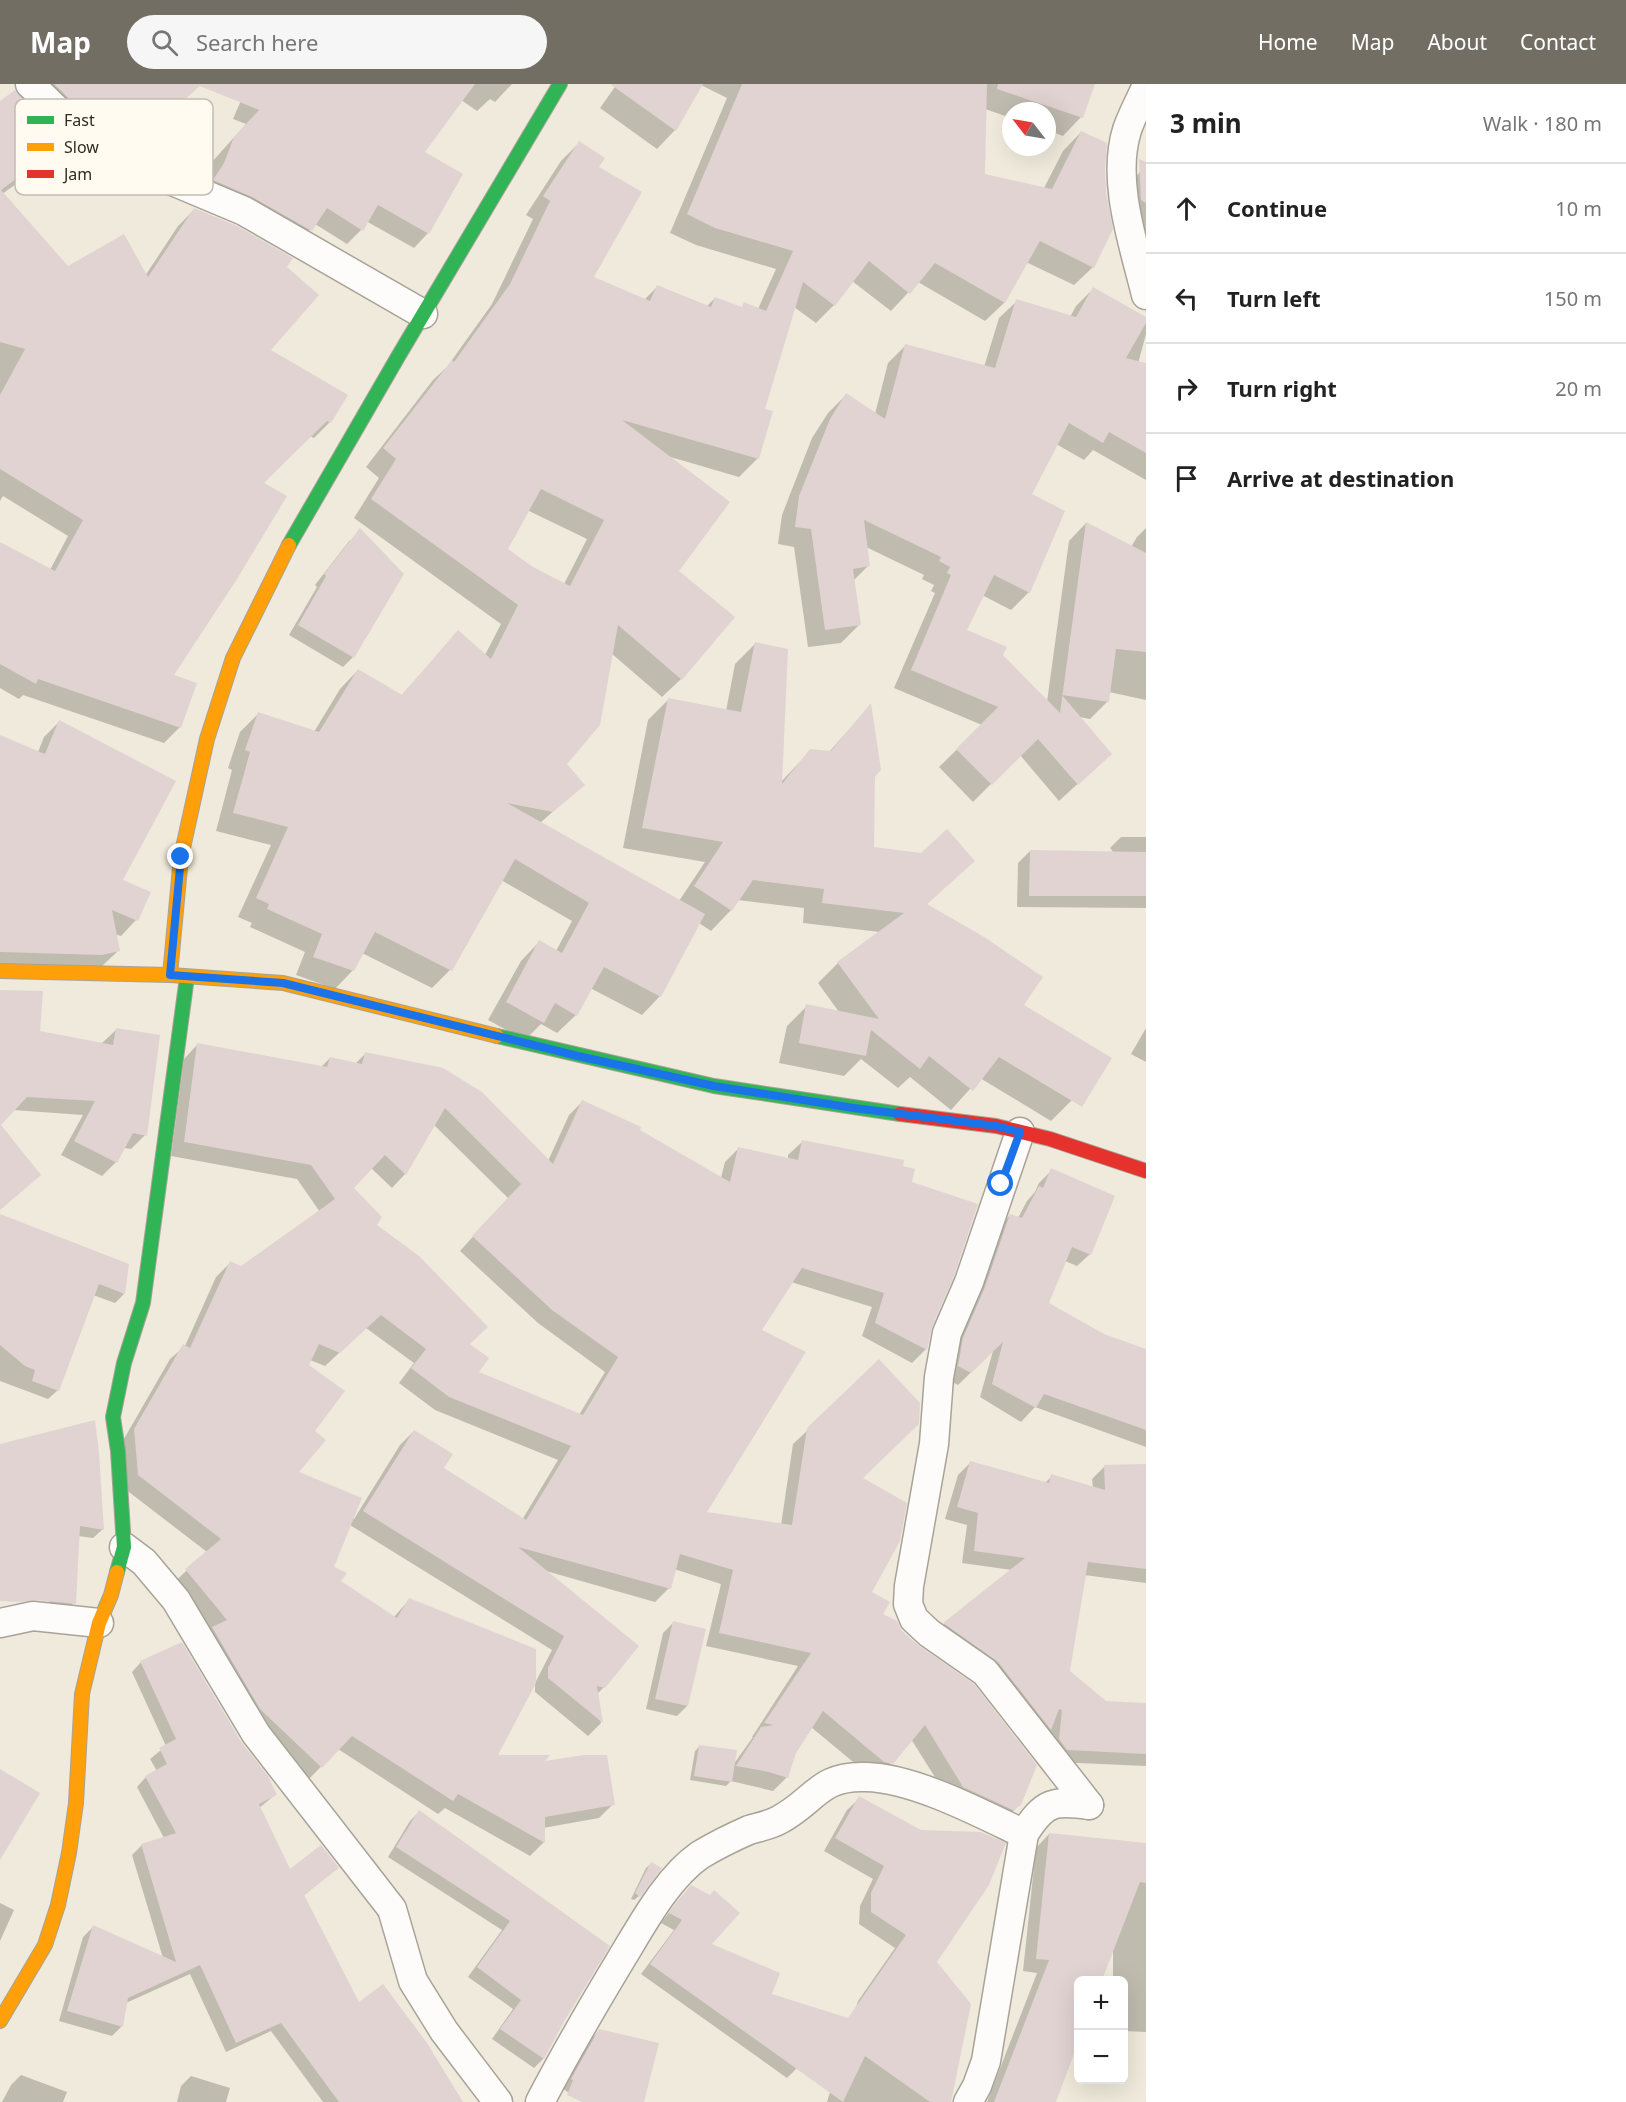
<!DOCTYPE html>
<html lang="en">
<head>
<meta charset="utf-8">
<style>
	:root { --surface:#fff; --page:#f6f6f6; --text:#222; --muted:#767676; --line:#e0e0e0; --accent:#726e63 }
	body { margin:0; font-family:"Noto Sans",sans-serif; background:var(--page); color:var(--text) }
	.controls { position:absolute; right:18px; bottom:18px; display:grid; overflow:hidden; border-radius:9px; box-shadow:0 6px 24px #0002 }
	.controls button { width:54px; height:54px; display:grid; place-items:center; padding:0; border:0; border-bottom:2px solid var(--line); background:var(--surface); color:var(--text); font:30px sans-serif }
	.compass { position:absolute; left:1002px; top:18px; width:54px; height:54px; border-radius:50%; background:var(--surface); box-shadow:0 6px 24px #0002; rotate:301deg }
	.stop { position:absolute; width:18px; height:18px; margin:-14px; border:4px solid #1a73e8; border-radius:50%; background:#fff }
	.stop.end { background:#1a73e8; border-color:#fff; box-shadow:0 2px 6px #0008 }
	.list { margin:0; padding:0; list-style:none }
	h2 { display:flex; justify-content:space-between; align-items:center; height:78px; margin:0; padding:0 24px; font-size:26px }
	h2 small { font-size:20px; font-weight:400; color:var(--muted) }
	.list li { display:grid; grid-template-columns:39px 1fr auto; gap:18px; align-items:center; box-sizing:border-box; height:90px; padding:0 24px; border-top:2px solid var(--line) }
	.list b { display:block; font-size:22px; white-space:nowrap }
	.list em { font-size:20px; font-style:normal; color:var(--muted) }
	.icon { flex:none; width:33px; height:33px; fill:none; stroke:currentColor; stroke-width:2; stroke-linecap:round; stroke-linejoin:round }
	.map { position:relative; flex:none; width:1146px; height:2018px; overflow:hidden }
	header { display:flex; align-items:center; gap:36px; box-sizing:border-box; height:84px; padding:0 30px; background:var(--accent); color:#fff }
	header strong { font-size:28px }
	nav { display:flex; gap:33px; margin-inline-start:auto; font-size:21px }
	.search { width:420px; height:54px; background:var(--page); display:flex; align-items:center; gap:15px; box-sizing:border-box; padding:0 21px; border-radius:33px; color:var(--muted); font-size:22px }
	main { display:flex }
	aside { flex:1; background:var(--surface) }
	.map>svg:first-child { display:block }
	.shadow { fill:#0003; fill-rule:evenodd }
	.building { fill:#e1d3d2; fill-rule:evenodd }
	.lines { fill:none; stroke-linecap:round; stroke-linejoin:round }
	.street-casing { stroke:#a8a398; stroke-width:31 }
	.fast-casing { stroke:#a8a398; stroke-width:16 }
	.slow-casing { stroke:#a8a398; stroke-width:16 }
	.jam-casing { stroke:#a8a398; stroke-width:16 }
	.street { stroke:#fdfcfa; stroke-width:28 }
	.fast { stroke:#30b455; stroke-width:14 }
	.slow { stroke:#ff9f0a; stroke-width:14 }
	.jam { stroke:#e5322d; stroke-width:14 }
	.route { stroke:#1a73e8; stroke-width:8 }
	.key { fill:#fffbf0; stroke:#c1bdb2; stroke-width:1.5 }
	.key-label { font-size:16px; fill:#2f2c22 }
</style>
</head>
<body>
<header>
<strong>Map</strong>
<div class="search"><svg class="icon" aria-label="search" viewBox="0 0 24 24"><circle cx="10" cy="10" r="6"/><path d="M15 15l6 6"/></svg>Search here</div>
<nav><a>Home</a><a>Map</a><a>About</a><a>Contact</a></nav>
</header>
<main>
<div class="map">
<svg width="1146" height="2018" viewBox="0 0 1146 2018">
	<rect width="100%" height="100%" fill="#efeadb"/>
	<g class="shadow">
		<path d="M40,0h160l-78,71 -28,-32 -12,9z"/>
		<path d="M248,0h264l-17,18 -5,-3 -13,12 -16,-11 -38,53 5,80 -14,15 -48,-27 -5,9 -14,14 -32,-20 -19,21 -97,-50 12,-17 -8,-6 43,-48 -13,-5z"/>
		<path d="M617,0h465l-1,33 -18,19 -16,-6v-19h-36v7l-26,-9 -2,66 61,13 19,-37 18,-19 12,135 -19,18 -48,-23 -22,41 -19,18 -67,-39 -27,29 -39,-30 -18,24 -18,18 -22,-16 -31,103 -5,48 -19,19 -72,-21 9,115 5,108 -19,18 -51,-44 -45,111 17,21 -43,38 139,78 26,-39 -82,-14 25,-128 20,-20 58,11 9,-47 20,-20 25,139 31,-33 18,2 41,-46 4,71 -1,72 100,12 -47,44 96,100 70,42 -21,54 -20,20 -71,-43 -29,32 -41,-33 -12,11 -37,-29 -17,17 -65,-13 8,-37 20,-20 32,6 -21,-29 20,-20 42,-31 -77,-9 1,-15 -66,-8 -7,10 -20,21 -12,-8 -39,73 -18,19 -52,-27 -14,27 -19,18 -16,-9 -16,16 -37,-20 33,-59 18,-19 17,9 16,-30 -71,-41 -51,90 -18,18 -70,-35 -9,17 -18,19 -39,-14 9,-23 -55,-25 2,-4 -14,-6 33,-72 -55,-14 16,-61 -4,-2 12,-36 18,-18 56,18 26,-43 18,-19 43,26 57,-64 27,23 16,-31 -147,-106 25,-40 -13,-11 67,-87 14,-13 45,-63 41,-85 -7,-4 35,-54 18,-18 18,25 -6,110 53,22 14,-14 48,21 9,-9 26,10 4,-4 13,5 18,-40 -80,-24 -26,-12 57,-135 -26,-13 -26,45 -18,19 -57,-41zM527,426l60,29 -23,45 -32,-16 -26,-19z"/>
		<path d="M0,19l64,39 -25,26 -37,26 66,74 77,8 33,-50 16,-16 91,57 -16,83 61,72 -16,16 -4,-2 -48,48 -91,192 9,51 -16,16 -141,-48 -4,4 -19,-11v-145l50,27 18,-34 -65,-40 -3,5z"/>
		<path d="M1146,80v96l-20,-70z"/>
		<path d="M1093,205l53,30v15l-13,48 13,21v77l-53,-30 -9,10 -28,-16 -26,50 -1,98 -18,18 -29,-15 -17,36 36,25 46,46 22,-161 17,-18 45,24 6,-10 9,-9v172l-37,-8 -1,9 -18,18 -11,-2 31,37 -51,47 -39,-46 -47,47 -34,-35 43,-42 -88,-37 41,-95 -4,-2 3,-6 -12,-6 2,-4 -58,-28 3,18 -16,16 6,44 -18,18 -33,4 -14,-100 -16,-3 4,-29 30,-77 16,-25 18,-18 29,19 13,-51 17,-17 79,21 15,-49 18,-17 53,16 6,-11z"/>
		<path d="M350,456l3,117 -10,10 -54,-32 28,-48 -2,-2z"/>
		<path d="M60,637l76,199 -15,16 -6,-2 3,17 -16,15 -102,2v-231l38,15 6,-15z"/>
		<path d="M1121,753h25v71l-129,-1 1,-44 12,-12 84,2 -4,-5z"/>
		<path d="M0,924l38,24 63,12 15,-14 29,105 -14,14 -7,-1 -8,14 -14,14 -41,-21 22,-40 -70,-5 -13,13z"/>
		<path d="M1146,944v34l-15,-8z"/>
		<path d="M197,961l124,22 9,-9 25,6 11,-11 182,108 21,-46 14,-14 138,77 4,-16 14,-14 49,11v-4l14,-13 100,25 8,16 20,143 -4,23 -14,14 -50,-27 10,-29 -81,-25 -32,49 -54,182 76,12 12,-81 15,-14 53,48 9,115 11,21 139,190 -14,14 -56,-17 -39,-62 -33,38 -8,-1 -59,-49 -16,25 -8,25 -14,14 -42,-10 -5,5 -36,-6 5,-29 5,-5 33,19 20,-28h-1l46,-71 -92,-20 15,-62 -47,-15 -5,19 -14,14 -109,-31 58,116 -7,7 4,29 -13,13 -53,-44v-9l17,-33 -202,-125 -18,43 7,13 54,37 16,-18 87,156 45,7 72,41 -14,14 -56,10 1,14 -14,14 -85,-48 -7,6 -100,-65 -30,31 -109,-138 12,-12 -39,-46 35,-32 -82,-63 -4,-45 49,-85 15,-13 31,-69 14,-14 12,5 78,-56 -23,-33 -126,-23 13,-97zM434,1041l74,73 -48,53 78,72 67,49 -26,43 -102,-43 -9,-28 -93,-118 -24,-38 20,-20 21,20 13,-14zM366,1244l48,35 -15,20 36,27 123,50 -36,60 -80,-52 -28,-37 -14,14 -46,74 -57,-47 16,-41 -6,-66 3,-5 15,6z"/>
		<path d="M1052,1086l38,84 -13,12 -12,-5 -18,43 57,32 42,15v96l-111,-40 -14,15 -41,-25 13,-46 -35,34 -12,-6 52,-151 12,-13 8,3 9,-17 8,-9 4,-9z"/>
		<path d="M0,1132l124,78 -9,9 -22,-8 -35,95 -10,9 -48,-18z"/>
		<path d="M0,1362l103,83 -10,9 -15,-2 -4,66 -9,9 -65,-39z"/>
		<path d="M970,1379l74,21 8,-8 41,12 -1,-9 13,-13 41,-1v118l-62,-8 -16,97 38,31 40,1v62l-91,-4 -8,-10 2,-23 -11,12 -106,-105 12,-12 68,-54 -50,-7 5,-38 -22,-6 13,-44z"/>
		<path d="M673,1539l14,83 -10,10 -31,-7 17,-76z"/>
		<path d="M141,1578l100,81 34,52 -16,13 30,63 48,-3 -34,28 55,109 103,97h-138l-52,-71 -45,21 -36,-78 -64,29 -4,23 -10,10 -53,-15 24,-84 10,-10 70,31 -31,-103 10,-10 22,-7 -27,-51 9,-10 11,-6 -7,-12 16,-13 -34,-74z"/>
		<path d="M860,1714l76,164 12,140h-121l31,-101 37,-53 -36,-24 1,-18 13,-27 -49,-28 23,-41z"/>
		<path d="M419,1728l189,134 -44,74 -21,39 -9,9 -42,-29 21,-30 -45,-32 34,-47 -114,-73 22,-36z"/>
		<path d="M1049,1750l97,10v188l-22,-1v-51h-11v-32l-12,32h-23v58l-24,64h-67l50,-129 -14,-2 13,-123z"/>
		<path d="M651,1780l-12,32 -5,4 -3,-1 15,-31z"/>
		<path d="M682,1812l27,48 61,51 26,74 -9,9 -146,-104 33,-44 -13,-7z"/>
		<path d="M0,1819l14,7 -14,31z"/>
		<path d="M600,1946l43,72h-48l-24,-8 -8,-5 27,-49z"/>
		<path d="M21,1991l46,17 -4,10h-61l9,-17z"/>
		<path d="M191,1992l39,12 -4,14h-49l4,-16z"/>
	</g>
	<g class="building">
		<path d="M54,0h421l-50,68 38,22 -34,60 -51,-29 -15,26 -36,-23 -15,23 -60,-34 -39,-17 11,-17 10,-26 25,-27 -59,-24 -67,59 -28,-31 -12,8z"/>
		<path d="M610,0h93l-27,47z"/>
		<path d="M742,0h245l-2,90 67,15 29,-58 26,12 -2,26 1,23 7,37 -19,39 -54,-27 -35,62 -70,-40 -25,31 -41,-33 -34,45 -32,-24 -38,127 8,2 -14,48 -137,-39 108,82 -51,69 56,46 -53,63 -64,-55 -18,100 -33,39 18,21 -32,27 -46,-9 198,111 -44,83 -57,-30 -27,49 -22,-13 -11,20 -38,-21 33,-62 23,13 27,-50 -74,-44 -63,112 -77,-39 -21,39 -41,-14 9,-23 -55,-25 2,-5 -13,-6 32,-71 -55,-14 17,-61 -5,-2 13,-38 61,20 39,-63 44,26 56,-65 33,29 27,-54 -147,-106 25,-40 -13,-11 69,-88 2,2 56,-78 40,-83 -7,-5 36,-55 26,17 -6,9 43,25 -48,85 56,24 7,-16 54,22 4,-10 27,10 2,-5 22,9 27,-60 -78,-23 -28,-14zM541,405l63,31 -34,66 -37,-19 -25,-18z"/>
		<path d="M998,0h97l-12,34 -86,-29z"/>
		<path d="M15,6l51,52 -65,48 67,76 56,-32 24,43 46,-69 43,18 56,32 -6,9 32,28 -48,55 77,45 -17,28 -4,-2 -63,62 23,13 -50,83 -63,96 23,8 -16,45 -143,-49 -2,5 -36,-20v-122l55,29 28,-51 -83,-51v-74l25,-46 -25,-7v-241z"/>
		<path d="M1139,75l7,3v41l-5,-3z"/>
		<path d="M1093,203l53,30v6l-20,35 20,5v90l-37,-21 -6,11 -34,-20 -37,71 33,17 -35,82 -36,-18 -27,55 40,17 -4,8 57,58 26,-191 60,31v99l-30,-3 -7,53 -47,-7 50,59 -34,31 -40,-46 -46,46 -36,-36 42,-42 -87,-37 40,-95 -4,-2 3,-6 -11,-6 2,-4 -77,-37 6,46 -17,3 8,56 -36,5 -14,-101 -16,-2 4,-31 31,-77 16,-26 39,26 20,-75 90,24 21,-69 60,18z"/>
		<path d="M360,444l44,46 -50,84 -56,-33 28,-49 -2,-2z"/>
		<path d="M755,558l33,7 -6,135 28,-35 21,2 40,-48 10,67 -6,7 -1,70 47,6 26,-24 28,32 -48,43 57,33 59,40 -19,28 88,53 -30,49 -83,-50 -26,34 -44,-35 -9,13 -49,-39 -5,26 -67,-13 7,-39 73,15 -42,-57 67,-49 -82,-10 2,-14 -71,-9 -21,31 -38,-25 29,-44 -81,-14 26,-130 73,14z"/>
		<path d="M59,636l117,61 -53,99 28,12 -13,29 -26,-11 8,41 -18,4 -102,-3v-217l45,19z"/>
		<path d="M1030,766l116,2v44h-117z"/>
		<path d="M0,906l43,1 -3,40 73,14 3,-17 44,7 -13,101 -14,-3 -16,30 -43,-22 21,-40 -68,-4 -26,28 40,50 -41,35z"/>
		<path d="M197,959l130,24 3,-10 32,7 3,-12 78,16 39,24 71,72 29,-64 59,27 -1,3 90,52 8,-35 60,13 4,-20 102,20 -1,6 12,3 -3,13 66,22 -24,72 -22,51 -5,23 -52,-27 9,-30 -82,-25 -40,62 44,22 -99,160 85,13 15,-97 72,-69 41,44 -1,21 -56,54 44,25 -7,38 -28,51 18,10 -7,12 14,7 5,10 16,14 56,39 63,81 -16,40 -8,5 -50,-23 -38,-62 -32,39 -9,-2 -61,-51 -27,42 -8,25 -19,-6 -33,-6 25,-39 13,-2 -10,-2 47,-70 -92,-20 14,-63 -53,-16 -9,35 -153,-42 121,99 -34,42 -8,-2 6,37 -55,-45v-10l16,-32 -201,-125 51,-81 39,24 -9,14 82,52 45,-74 -122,-49 -38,-29 15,-19 -45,-34 -41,38 -21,-9 -10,21 36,26 -30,40 11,9 -27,32 63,26 -28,69 13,6 -6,8 56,37 12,-20 127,51v34l-38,72h52l-5,6 39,-6h23l8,50 -70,12v26l-87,-49 -5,7 -101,-65 -30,32 -62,-59 -48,-82 15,-7 -42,-51 36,-30 -83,-64 -4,-46 49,-85 7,4 40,-87 11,5 94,-67 -24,-34 -127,-23zM445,1024l76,76 -49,52 80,74 66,47 -35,58 -104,-43 10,-14 -19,-14 18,-17 -69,-71 -42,-31 5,-8 -28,-29 31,-33 21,20z"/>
		<path d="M1051,1084l64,28 -24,59 -19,-8 -23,56 55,31 42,15v81l-102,-36 -8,14 -44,-24 11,-42 -32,31 -13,-7 5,-28 22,-51 25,-73 12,4 17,-32 4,2z"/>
		<path d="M0,1130l129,50 -4,30 -26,-10 -40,107 -27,-10 3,-11 -10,-4 -25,-21z"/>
		<path d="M95,1336l4,33 5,77 -24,-4 -4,78 -41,-4 -17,2 -18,-1v-157z"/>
		<path d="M970,1377l79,22 2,-9 54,16 -1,-25 42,-1v105l-58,-7 -18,109 36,30 40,2v51l-79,-4 -8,-11 3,-29 -3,-1 -8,21 -53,-68 -55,-39 82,-65 -51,-7 4,-38 -21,-6z"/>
		<path d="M673,1537l33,8 -18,77 -33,-7z"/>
		<path d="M182,1558l60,101 26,33 9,19 -18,9 31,65 31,-24 18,23 -35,27 55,107 24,-18 44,59 36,59h-124l-58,-79 -45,20 -36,-78 -72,33 -5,29 -56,-16 26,-86 83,37 -35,-118 35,-11 -31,-57 22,-12 -8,-16 17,-9 -36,-78z"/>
		<path d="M699,1661l38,5 -5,32 -38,-6z"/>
		<path d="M0,1685l40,24 -40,67z"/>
		<path d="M859,1712l62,34 60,2 25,11 -17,42 -52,77 34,42 -20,98h-21l-65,-46 -22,46 -193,-138 32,-44 -13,-7 20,-26 2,-2 19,10 4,-5 26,23 -28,31 68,29 -8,21 76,24 58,-83 -35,-23v-19l13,-27 -49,-28z"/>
		<path d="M419,1726l191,136 -45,74 -21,39 -44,-30 21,-29 -44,-33 33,-46 -114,-74z"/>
		<path d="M1049,1749l97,10v40l-6,-1 -38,98h-24v63l-22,59h-62l55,-142 -13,-1z"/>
		<path d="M651,1778l11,6 -22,29 -5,-4z"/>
		<path d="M599,1945l60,14 -15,59h-62l-15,-7 6,-15 -2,-1z"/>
	</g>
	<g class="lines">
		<g class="street-casing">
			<g id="street">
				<path d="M30,0l58,56 18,13 138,58 179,103"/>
				<path d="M1146,3c-6,14 -14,28 -19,43 -16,51 7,115 19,165"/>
				<path d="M1020,1048l-51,150 -22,51 -8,44 -5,67 -25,142 -1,18 6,15 15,14 56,39 104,133"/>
				<path d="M124,1463l20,15 32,38 80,134 136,175 21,72 31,50 54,71"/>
				<path d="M0,1539l33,-7 66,7"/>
				<path d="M540,2018c26,-50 54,-98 83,-146 20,-33 45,-79 77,-101 15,-9 33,-18 49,-25 10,-3 21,-5 30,-10 36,-19 40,-45 87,-43 48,1 114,36 158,57"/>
				<path d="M968,2018l9,-16 9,-25 38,-227c20,-32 29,-34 65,-29"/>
			</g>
		</g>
		<g class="fast-casing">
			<g id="fast">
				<path d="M289,461l110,-190 161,-271"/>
				<path d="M497,952l217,50 186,28"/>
				<path d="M117,1488l7,-25 -6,-96 -5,-34 11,-54 19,-60 44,-326"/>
			</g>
		</g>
		<g class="slow-casing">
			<g id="slow">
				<path d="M0,887l170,4 113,8 214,53"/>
				<path d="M170,891l11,-118 26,-118 26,-81 56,-113"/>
				<path d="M0,1937l45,-76 13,-40 11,-52 7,-50 6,-109 17,-71 12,-28 6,-23"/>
			</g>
		</g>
		<g class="jam-casing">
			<path id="jam" d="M900,1030l96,12 54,13 96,32"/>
		</g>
		<use href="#street" class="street"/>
		<use href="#fast" class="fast"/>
		<use href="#slow" class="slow"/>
		<use href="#jam" class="jam"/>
	</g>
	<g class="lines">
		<path class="route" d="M181,773l-11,118 113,8 295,73 136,30 140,22 142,18 24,6 -19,52"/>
	</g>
	<rect x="15" y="15" width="198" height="96" rx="9" class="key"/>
	<rect x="27" y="32" width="27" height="8" fill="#30b455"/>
	<rect x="27" y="59" width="27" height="8" fill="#ff9f0a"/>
	<rect x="27" y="86" width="27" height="8" fill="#e5322d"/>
	<g class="key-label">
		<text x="64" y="42">Fast</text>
		<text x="64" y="69">Slow</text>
		<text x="64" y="96">Jam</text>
	</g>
</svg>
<div class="controls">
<button>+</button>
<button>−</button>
</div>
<svg class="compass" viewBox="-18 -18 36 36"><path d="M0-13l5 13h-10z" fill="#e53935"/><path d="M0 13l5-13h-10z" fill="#767676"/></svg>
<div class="stop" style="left:1001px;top:1100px"></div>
<div class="stop end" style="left:181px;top:773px"></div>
</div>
<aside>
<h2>3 min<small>Walk · 180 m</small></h2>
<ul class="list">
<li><svg class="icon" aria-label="ahead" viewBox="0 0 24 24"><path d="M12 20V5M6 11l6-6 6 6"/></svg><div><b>Continue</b></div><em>10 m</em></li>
<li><svg class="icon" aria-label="left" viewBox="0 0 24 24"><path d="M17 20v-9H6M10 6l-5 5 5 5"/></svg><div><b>Turn left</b></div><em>150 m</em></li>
<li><svg class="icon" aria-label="right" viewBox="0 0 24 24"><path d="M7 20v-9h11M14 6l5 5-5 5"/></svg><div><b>Turn right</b></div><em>20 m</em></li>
<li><svg class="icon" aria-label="arrive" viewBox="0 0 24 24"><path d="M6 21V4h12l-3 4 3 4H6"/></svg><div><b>Arrive at destination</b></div></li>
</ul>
</aside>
</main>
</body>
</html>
